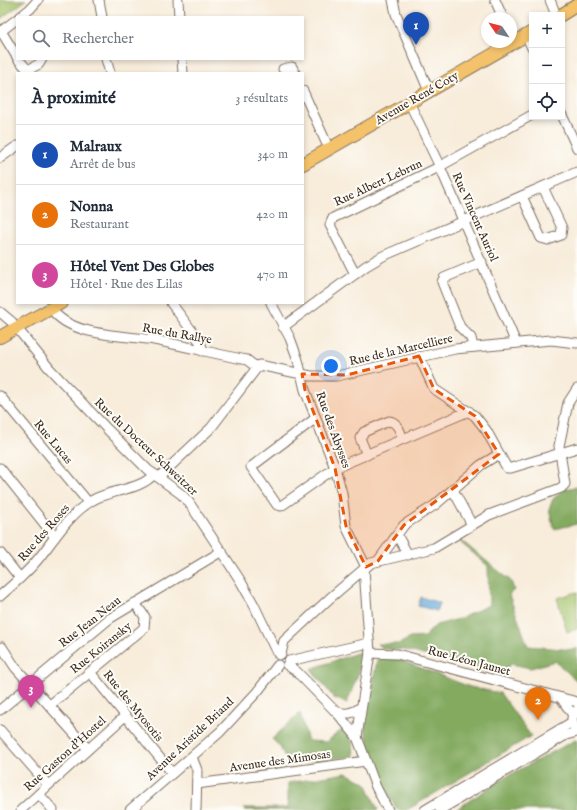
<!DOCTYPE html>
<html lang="fr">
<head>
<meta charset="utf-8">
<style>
	:root { --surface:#fff; --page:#f6f6f7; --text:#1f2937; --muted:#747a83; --line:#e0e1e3; --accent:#ea580c }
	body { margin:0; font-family:"IM FELL English",serif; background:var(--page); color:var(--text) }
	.controls { position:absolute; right:12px; top:12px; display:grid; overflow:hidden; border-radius:0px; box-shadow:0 2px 6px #0003 }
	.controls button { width:36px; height:36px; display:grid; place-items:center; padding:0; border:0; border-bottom:1px solid var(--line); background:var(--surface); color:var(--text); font:20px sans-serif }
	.compass { position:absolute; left:481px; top:12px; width:36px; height:36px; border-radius:50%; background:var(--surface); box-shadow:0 2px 6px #0003; rotate:305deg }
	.you { position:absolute; left:331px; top:366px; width:14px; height:14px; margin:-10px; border:3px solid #fff; border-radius:50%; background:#1a73e8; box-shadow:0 0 0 6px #1a73e833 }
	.badge { display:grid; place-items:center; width:26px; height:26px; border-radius:50%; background:var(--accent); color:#fff; font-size:13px; font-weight:700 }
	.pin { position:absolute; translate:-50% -33px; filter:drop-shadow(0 1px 2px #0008) }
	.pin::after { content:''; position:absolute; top:21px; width:14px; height:12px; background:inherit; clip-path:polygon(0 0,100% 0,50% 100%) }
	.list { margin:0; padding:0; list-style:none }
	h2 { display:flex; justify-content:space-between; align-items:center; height:52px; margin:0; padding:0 16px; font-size:17px }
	h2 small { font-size:13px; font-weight:400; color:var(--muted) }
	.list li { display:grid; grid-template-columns:26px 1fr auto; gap:12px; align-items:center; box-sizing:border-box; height:60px; padding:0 16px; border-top:1px solid var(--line) }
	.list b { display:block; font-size:15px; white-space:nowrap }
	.list p { margin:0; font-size:13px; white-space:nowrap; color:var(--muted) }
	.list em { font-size:13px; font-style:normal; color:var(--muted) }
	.icon { flex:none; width:22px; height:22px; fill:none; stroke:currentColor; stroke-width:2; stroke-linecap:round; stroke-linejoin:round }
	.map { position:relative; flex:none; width:577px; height:810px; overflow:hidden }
	.search { position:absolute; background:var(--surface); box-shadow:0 2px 6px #0003; left:16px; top:16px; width:288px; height:44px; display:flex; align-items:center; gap:10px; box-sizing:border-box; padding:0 14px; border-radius:0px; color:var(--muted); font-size:15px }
	.panel { position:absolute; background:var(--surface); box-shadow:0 2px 6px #0003; left:16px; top:72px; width:288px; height:232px; border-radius:0px }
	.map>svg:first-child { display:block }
	.green { fill:#a5c46c; stroke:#707745 }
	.forest { fill:#84aa60; stroke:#606a3f }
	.water { fill:#67aadc; stroke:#516a7d }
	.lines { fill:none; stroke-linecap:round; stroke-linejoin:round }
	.minor-casing { stroke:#7d6e60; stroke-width:11 }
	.major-casing { stroke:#7d6e60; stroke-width:14 }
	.minor { stroke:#fff; stroke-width:9 }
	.major { stroke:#f3c26a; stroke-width:12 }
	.marked { fill:#e8590c; fill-opacity:0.2; stroke:#e8590c; stroke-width:3; stroke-dasharray:8 5; stroke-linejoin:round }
	.labels { text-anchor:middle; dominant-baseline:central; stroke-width:4; stroke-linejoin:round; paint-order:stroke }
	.street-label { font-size:12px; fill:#3b2a1e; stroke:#fdfcf7 }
</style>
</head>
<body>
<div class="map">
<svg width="577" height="810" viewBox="0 0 577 810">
	<rect width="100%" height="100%" fill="#fdfcf7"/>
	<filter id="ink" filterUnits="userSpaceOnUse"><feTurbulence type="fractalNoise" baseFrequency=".025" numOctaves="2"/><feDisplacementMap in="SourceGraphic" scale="8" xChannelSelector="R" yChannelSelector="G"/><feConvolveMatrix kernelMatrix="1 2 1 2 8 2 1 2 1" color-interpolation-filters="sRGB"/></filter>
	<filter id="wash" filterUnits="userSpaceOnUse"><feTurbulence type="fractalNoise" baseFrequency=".012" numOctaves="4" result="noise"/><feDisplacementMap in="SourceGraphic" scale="16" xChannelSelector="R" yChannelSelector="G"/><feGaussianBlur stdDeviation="0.9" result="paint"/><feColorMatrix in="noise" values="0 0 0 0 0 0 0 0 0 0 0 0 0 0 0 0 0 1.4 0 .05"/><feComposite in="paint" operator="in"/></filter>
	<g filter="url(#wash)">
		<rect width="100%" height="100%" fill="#f8ecda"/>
		<g class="green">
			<path d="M0,0h26l-26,19z"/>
			<path d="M577,592v37l-10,3 -10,-34z"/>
		</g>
		<g class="forest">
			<path d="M577,487v37l-23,5 -5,-20 4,-10 10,-10z"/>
			<path d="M460,542h3l48,39 3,9 -5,5 19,51 46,4 3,-2v33l-22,-20 -24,7 -20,-4 -12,11 -94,-25 -21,-1 -7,-5h22l11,-6 14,-1 12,-12 23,-6 30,-14 -1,-39z"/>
			<path d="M360,652l5,4 -18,47 -13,-5 -23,-29z"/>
			<path d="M395,658l75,29 30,6 31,43 -124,74h-10l-23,-42 -12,-53 8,-12 7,-44z"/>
			<path d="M300,713l8,28 18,1 17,-13 10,13 1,14 -66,8 -8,-17 -8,-8z"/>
			<path d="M577,739v71h-122l49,-32z"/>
			<path d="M346,773l20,10 12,27h-133v-2h43v-25z"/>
		</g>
		<path class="water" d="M421,597l19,6 -3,8 -19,-5z"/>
	</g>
	<g filter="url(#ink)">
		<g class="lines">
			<g class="minor-casing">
				<g id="minor">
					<path d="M99,0l3,17"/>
					<path d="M178,0l1,17"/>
					<path d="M393,0l3,14 33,77"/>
					<path d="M495,0l8,18"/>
					<path d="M550,0l6,15"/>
					<path d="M20,17l10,-8 8,-9"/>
					<path d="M1,31l16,26"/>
					<path d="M0,32l17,-13"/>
					<path d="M526,35l6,13"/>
					<path d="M18,59l10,11 11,-6 3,-5"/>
					<path d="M106,59l4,14"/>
					<path d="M182,59l1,14"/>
					<path d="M283,69l9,-2 3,6"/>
					<path d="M303,91l26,58"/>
					<path d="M409,102l31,65 76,176"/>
					<path d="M562,115l15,33"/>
					<path d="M0,158l17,-12"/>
					<path d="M522,196l19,42 7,2 13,-5 1,-7 -19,-41"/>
					<path d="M355,274l-25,-49 3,-7 104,-50 95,-53"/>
					<path d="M171,303l30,40 1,8"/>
					<path d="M271,303l19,35 8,22 7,30 30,78 7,25 4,33 20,41"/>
					<path d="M51,308c18,29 73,27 103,32 31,6 62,14 93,20l9,7"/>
					<path d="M0,312l12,10 37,46 59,62 40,40 33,24 7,7 52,79 14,25 21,44 4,6"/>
					<path d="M283,327l83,-61 17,-10 194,-84"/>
					<path d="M473,347l-2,-9 -11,-11 -18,-45 2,-4 38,-16"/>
					<path d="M419,356l15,33 41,27 11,14 21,38h4l66,-20"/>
					<path d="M0,396l88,106"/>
					<path d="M316,418l-65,49 26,38 4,1 54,-38 134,-57"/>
					<path d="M367,455l-7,-17 4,-6 25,-11c9,1 11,11 14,18"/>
					<path d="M0,468l55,69"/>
					<path d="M159,477l52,-49 48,-63 52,11h26l118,-27 96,-9 26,3"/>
					<path d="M453,490l19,35"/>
					<path d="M397,535l11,20"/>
					<path d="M0,553l20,25"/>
					<path d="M378,561l26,-36 31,-20 46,-40 18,-11"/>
					<path d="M0,596c14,-12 28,-24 39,-38 16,-20 31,-45 54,-58 18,-11 47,-9 61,-26"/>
					<path d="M2,647l13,20 73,82"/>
					<path d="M370,653l27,1 180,48"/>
					<path d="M281,654l3,-13 46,-43 41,-35 63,-15 55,-33 72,-27 4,-4 -6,-38 9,-43 9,-14"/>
					<path d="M289,661l80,-18"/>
					<path d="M287,665l9,6 42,43 19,23 19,50 12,23"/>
					<path d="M90,672l82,101"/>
					<path d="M561,698l12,17"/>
					<path d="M50,705l94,-77 1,-11 -10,-14"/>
					<path d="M0,710l109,-91 113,-68"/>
					<path d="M335,711c10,4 18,3 26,-4"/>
					<path d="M574,727l-2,-9 5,-8"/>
					<path d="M0,730l48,55"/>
					<path d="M357,737l13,-84 -6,-84"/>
					<path d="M192,757l5,13 -1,40"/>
					<path d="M197,784l169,-23"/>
					<path d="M39,794l14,16"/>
					<path d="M21,810l104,-94"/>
					<path d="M130,810l90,-78 37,-40 21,-27"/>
					<path d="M425,810l147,-88"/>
					<path d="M440,810l126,-75 11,-3"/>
				</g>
			</g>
			<g class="major-casing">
				<g id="major">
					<path d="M561,15l16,-10"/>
					<path d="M303,164l229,-132"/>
					<path d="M0,337l61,-34"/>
				</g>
			</g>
			<use href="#minor" class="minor"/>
			<use href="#major" class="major"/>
		</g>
	</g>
	<path class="marked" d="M419,356l15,33 41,27 24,38 -95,71 -26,36 -12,6 -20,-41 -11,-58 -30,-78 -3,-16 45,1z"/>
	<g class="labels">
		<g class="street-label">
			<text transform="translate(417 98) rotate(-30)">Avenue René Coty</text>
			<text transform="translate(378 183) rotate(-25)">Rue Albert Lebrun</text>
			<text transform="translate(475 217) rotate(66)">Rue Vincent Auriol</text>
			<text transform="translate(177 334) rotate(10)">Rue du Rallye</text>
			<text transform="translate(401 350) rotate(-13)">Rue de la Marcelliere</text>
			<text transform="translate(333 430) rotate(70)">Rue des Abysses</text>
			<text transform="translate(53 442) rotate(50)">Rue Lucas</text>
			<text transform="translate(146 447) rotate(43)">Rue du Docteur Schweitzer</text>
			<text transform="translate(44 533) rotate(-49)">Rue des Roses</text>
			<text transform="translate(90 622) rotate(-38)">Rue Jean Neau</text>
			<text transform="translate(101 648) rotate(-39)">Rue Koiransky</text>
			<text transform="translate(469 661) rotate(15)">Rue Léon Jaunet</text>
			<text transform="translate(133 706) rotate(51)">Rue des Myosotis</text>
			<text transform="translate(190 739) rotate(-43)">Avenue Aristide Briand</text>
			<text transform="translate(65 754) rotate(-42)">Rue Gaston d'Hostel</text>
			<text transform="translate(280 761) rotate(-8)">Avenue des Mimosas</text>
		</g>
	</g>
</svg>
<div class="controls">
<button>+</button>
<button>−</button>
<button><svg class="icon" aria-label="locate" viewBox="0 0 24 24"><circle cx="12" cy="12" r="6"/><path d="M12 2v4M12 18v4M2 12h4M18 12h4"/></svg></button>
</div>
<svg class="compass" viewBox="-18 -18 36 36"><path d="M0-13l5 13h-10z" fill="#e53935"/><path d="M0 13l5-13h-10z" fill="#747a83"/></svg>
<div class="you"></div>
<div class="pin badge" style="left:416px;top:45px;background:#1a4fb4">1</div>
<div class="pin badge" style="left:538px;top:720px;background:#e8710a">2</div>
<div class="pin badge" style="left:31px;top:708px;background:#d1479c">3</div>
<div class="search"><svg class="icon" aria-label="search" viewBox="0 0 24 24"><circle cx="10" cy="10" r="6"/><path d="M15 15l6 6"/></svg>Rechercher</div>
<section class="panel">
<h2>À proximité<small>3 résultats</small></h2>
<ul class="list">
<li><span class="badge" style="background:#1a4fb4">1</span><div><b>Malraux</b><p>Arrêt de bus</p></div><em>340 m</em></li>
<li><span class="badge" style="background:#e8710a">2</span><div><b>Nonna</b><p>Restaurant</p></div><em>420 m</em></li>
<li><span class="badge" style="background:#d1479c">3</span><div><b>Hôtel Vent Des Globes</b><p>Hôtel · Rue des Lilas</p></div><em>470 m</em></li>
</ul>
</section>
</div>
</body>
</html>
